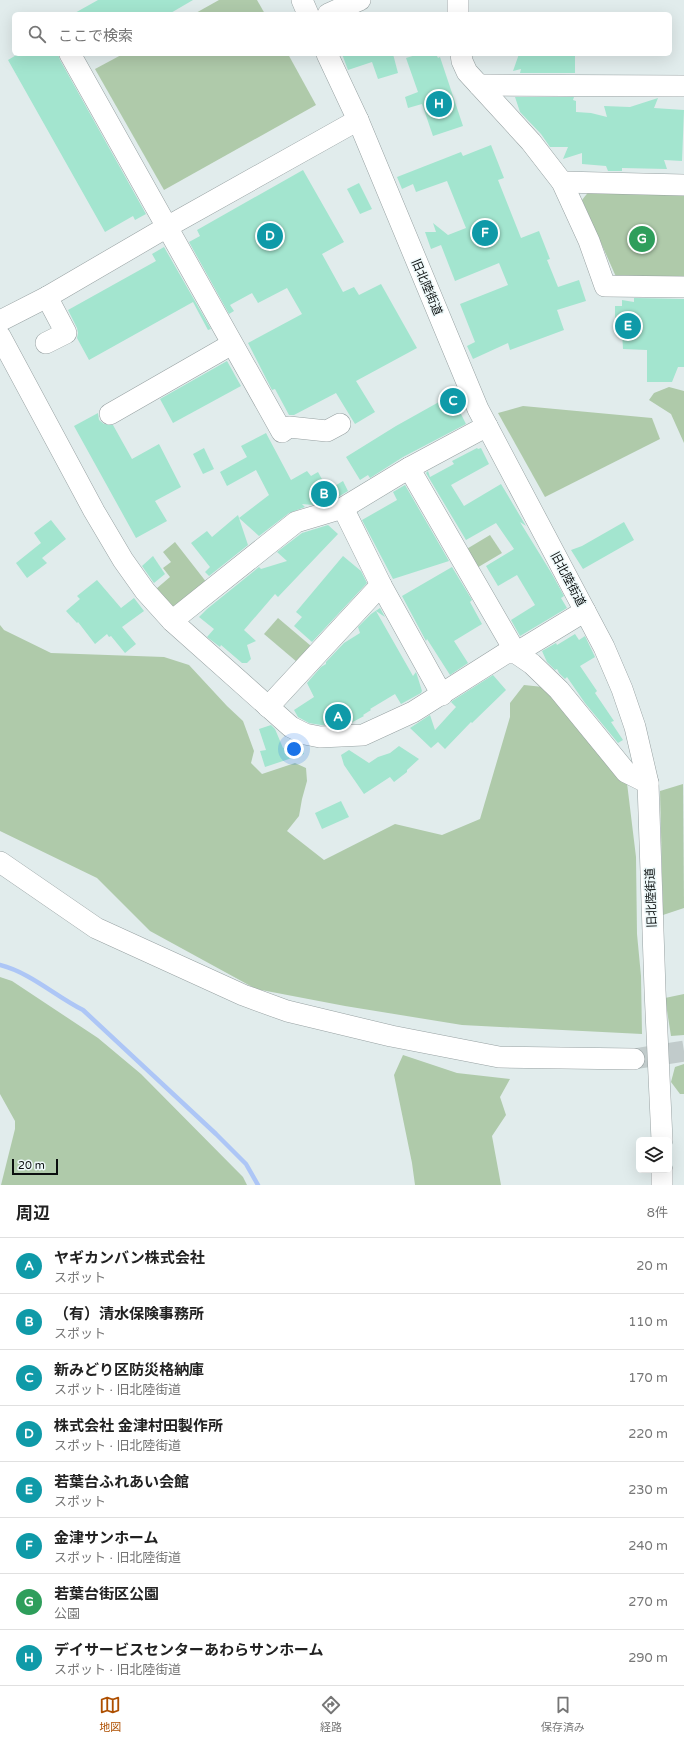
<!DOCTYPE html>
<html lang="ja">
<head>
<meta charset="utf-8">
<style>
	:root { --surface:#fff; --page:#f2f2f2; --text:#222; --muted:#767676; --line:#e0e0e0; --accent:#ae4f00 }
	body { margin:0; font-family:"Varela Round","Noto Sans JP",sans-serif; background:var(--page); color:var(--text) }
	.controls { position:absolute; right:12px; bottom:12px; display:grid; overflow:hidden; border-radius:6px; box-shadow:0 4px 16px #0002 }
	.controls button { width:36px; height:36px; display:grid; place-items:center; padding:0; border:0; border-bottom:1px solid var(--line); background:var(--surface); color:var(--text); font:20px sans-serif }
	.scale { position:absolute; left:12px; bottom:10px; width:46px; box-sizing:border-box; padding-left:4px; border:2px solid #0b0f0f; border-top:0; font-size:11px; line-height:14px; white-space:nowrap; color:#0b0f0f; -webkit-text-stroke:3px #eef9fa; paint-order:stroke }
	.you { position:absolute; left:294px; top:749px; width:14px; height:14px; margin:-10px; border:3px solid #fff; border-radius:50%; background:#1a73e8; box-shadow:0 0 0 6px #1a73e833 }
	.badge { display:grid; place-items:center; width:26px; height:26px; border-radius:50%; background:var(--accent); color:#fff; font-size:13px; font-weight:700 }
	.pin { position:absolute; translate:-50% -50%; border:2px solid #fff; box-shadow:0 1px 4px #0006 }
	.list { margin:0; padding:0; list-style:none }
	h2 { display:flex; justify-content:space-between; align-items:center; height:52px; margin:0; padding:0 16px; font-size:17px }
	h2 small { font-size:13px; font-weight:400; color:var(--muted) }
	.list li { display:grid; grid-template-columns:26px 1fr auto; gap:12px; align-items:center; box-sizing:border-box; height:56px; padding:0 16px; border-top:1px solid var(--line) }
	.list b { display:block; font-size:15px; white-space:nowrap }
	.list p { margin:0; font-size:13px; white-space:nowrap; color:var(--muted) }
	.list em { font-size:13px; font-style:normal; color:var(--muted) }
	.icon { flex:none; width:22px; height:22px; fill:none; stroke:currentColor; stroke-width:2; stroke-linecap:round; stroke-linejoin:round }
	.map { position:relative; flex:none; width:684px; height:1185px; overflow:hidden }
	.search { position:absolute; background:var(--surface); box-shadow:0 4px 16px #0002; left:12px; right:12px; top:12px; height:44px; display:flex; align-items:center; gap:10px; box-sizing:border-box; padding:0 14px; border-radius:6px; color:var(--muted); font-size:15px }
	.sheet { height:500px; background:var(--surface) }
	nav { display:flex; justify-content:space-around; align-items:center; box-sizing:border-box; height:56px; border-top:1px solid var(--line); background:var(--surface); font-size:11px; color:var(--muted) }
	nav a { display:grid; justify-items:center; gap:2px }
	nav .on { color:var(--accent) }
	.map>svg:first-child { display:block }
	.green { fill:#afcaaa }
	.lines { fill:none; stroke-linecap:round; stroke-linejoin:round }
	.stream { stroke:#adc6f6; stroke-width:4.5 }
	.building { fill:#a3e5cf }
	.minor-tunnel { stroke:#c1cbcb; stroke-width:21; stroke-dasharray:21 10; stroke-linecap:butt }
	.minor-casing { stroke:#97a1a2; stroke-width:22 }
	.minor { stroke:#fff; stroke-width:21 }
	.labels { text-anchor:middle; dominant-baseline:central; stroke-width:3; stroke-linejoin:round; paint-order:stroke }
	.street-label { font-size:12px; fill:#0b0f0f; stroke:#eef9fa }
</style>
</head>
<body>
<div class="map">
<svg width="684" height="1185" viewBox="0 0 684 1185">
	<rect width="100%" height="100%" fill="#e1ecec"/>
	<g class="green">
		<path d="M219,0h38l8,14h-71z"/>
		<path d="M123,54h165l28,51 -152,85 -69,-121z"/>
		<path d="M590,190h94v88l-67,1 -35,-79z"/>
		<path d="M669,387l15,4v52l-13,-29 -22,-14 5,-7z"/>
		<path d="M523,406l129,12 8,21 -115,58 -47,-84z"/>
		<path d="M490,535l12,18 -27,16 -10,-19z"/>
		<path d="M175,542l32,41 -27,22 -9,3 -15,-19 14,-12 -7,-9 8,-6 -8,-10z"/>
		<path d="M278,618l33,28 -14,16 -33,-28z"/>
		<path d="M0,625l4,5 47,23 113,4 25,8 38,41 16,15 11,30 -3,12 11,11 33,-11 11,5 1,13 -5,18 -3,17 -12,15 37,29 71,-36 47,11 38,-16 30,-102v-14l14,-18 19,2 84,96 9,74 1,77 4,42 1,58 -180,-9 -117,-19 -89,-17 -106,-58 -53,-53 -97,-47z"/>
		<path d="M683,784l1,124 -21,7 -3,-124z"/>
		<path d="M0,977l12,4 86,57 43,36 102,103 4,8h-246l14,-56v-8l-15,-27z"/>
		<path d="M684,994v41l-13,1 -6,-38z"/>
		<path d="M403,1055l54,18 53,6 -10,18 6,18 -14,21 9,49h-86l-3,-22 -18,-88z"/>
		<path d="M684,1064v30h-4l-9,-12 4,-15z"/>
	</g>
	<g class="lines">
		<path class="stream" d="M0,965c31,8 55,31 83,45l133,124 30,30 12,21"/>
	</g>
	<g class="building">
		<path d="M98,0h95l-24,14h-96z"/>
		<path d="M18,54h40l2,6 86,154 -11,6 -2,-4 -28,16 -97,-172z"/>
		<path d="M342,54h51l5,19 -20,6 -6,-17 -24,8z"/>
		<path d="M419,54h17l2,4 2,-1 23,69 -30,10 -11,-32 -14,4 -3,-11 13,-5 -12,-34z"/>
		<path d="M519,54h56v19h-55l1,-4 -8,2z"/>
		<path d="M515,97h59l-1,3 3,1v11l15,1 16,4 -3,-11 26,1 28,-9 -4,10 30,2 -2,51 -18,-1 3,9 -45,-1v3h-14l-2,-5 -24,-2v-11l-19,6 5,-12h-18l-9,-13 -21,-22z"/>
		<path d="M491,145l13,33 -6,2 23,58 18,-7 11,28 -3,1 11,27 21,-7 7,21 -29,9 7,20 -54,20 -2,-7 -35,16 -6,-13 8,-4 -15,-38 48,-19 -9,-22 -44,18 -14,-36 -10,4 -6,-17h11l-3,-9 15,12 18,-7 -19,-47 -31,11 -3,-8 -11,5 -5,-12 64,-25 2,4z"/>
		<path d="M303,170l41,72 -22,12 21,38 11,-5 5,8 22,-11 36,64 -61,33 19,31 -20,12 -19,-31 -42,22h-5l-14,-26 -3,1 -24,-47 54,-29 -15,-26 -29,15 -6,-10 -22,12 4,6 -5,3 -40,-72 11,-6 -3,-6z"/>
		<path d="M359,183l13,26 -12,5 -13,-25z"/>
		<path d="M164,247l47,82 -3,1 -15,-28 -104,58 -12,-22 1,-5 -1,-5 -9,-18 88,-49 -4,-7z"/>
		<path d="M634,298l50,1v68h-6l-6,15h-25v-32l-24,-1 -1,-17h-4l-1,-12h-2v-14h7v-6l12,2z"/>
		<path d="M227,361l14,25 -68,37 -13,-24z"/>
		<path d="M455,393l6,11 -4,2 9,18 -63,33 -33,21 -2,-3 -8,5 -14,-23 50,-31z"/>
		<path d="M98,413l1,7 5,4 9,1 19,34 27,-15 22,43 -26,14 12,20 -31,17 -62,-112z"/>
		<path d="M266,433l25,47 16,-9 4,5 7,-4 10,18 15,-9 5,10 -10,6 -25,8 -11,-1 3,3 -16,6 -30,23 -20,-18 30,-23 -13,-25 -29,16 -7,-14 27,-15 -6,-11z"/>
		<path d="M204,448l10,21 -11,5 -10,-20z"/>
		<path d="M477,448l1,1 3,-1 8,16 -38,21 13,21 37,-22 25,42 -6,-4 32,52 12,22 -3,2 6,10 -47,28 -9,-16 24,-15 -18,-30 -19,11 -12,-20 28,-17 -18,-26 -30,17 -40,-67 2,-2 2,6 24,-13 -2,-3z"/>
		<path d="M405,485l44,76 -56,18 -31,-59 35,-20 -4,-8z"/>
		<path d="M238,515l10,30 -39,31 -4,-4 5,-5 -19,-24 16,-12 5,6z"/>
		<path d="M51,520l15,19 -24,19 5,5 -20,15 -11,-15 25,-20 -7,-10z"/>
		<path d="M624,522l10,18 -51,29 -12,-19 11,-4z"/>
		<path d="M328,525l10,9 -60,63 -3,-3 -31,36 12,11 -9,4 4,14 -4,4h-5l-21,-18 -1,2 -13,-10 7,-8 -15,-12 8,-8 52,-42 2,2 26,-8 -10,-9 25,-19z"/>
		<path d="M153,556l12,18 -11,9 -12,-17z"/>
		<path d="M343,556l18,15 6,12 -55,59 -18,-16 8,-9 -6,-5z"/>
		<path d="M452,567l20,33 -2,2 12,22 -28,17 14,22 -18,12 -23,-36 -1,2 -24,-45z"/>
		<path d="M97,580l24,28 13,-10 10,13 -22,16 14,17 -11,9 -14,-17 -2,1 -2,-3 -12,10 -17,-22 -1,1 -11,-12 14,-12 -3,-3z"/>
		<path d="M380,608l5,9 -9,-6 37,65 3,-4 1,3 5,16 -1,2 -20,11 -6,-10 -25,15 1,1 -8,5 1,1 -15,8 -28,1 -12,-2 -11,-6 -4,-7 20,-13 -7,-14 14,-16 5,-3v-2l18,-19 16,-10 -2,-6 13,-13z"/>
		<path d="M575,634l4,6 6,-4 10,21 -15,9 17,25 -2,2 19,28 -3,1 12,18 -5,3 -33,-40 -18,-26 -2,2 -6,-6 -2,-4 -2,1 -8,-8 -5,-11 14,-8 1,2z"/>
		<path d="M493,675l13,15 -34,33 -1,-1 -26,27 -7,-7 -7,6 -21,-20 20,-13 5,15 21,-23 -5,-5 1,-1z"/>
		<path d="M271,725l4,4 8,19 14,-4 5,1 2,9 -39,13 -5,-16 6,-1 -7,-21z"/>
		<path d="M399,746l20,13 -12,11v2l-13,10 -4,-5 -26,17 -20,-29 -3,-10 8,-5 20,13 9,-6 12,-4z"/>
		<path d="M341,801l8,16 -27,12 -7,-16z"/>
	</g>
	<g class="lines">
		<path class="minor-tunnel" d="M634,1059l50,-8"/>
		<g class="minor-casing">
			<g id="minor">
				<path d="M302,0l6,14"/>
				<path d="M328,14l32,-14"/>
				<path d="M458,14v-14"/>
				<path d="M70,54l212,378 7,-5 38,4 13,-7"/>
				<path d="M327,54l31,66 120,289 126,238 18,42 13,38 13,56 7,207 7,150"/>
				<path d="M461,54l1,7 5,11 64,70 31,40 27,59 16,45 79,1"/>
				<path d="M479,85l205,1"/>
				<path d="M562,182l122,3"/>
				<path d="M0,321l47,-24 120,-70 191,-107"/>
				<path d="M0,336l94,175 29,49 22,31 27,30 119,106 14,7 15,3 43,-2 50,-23 93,-59h10l16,11 27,26 67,82 22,11"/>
				<path d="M46,343l20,-10 -19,-36"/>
				<path d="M110,414l122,-70"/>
				<path d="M409,468l107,185 69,-42"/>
				<path d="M343,508l38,77 61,110"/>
				<path d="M172,621l124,-99 47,-14 66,-40 78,-42"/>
				<path d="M268,707l113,-122"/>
				<path d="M0,862l96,66 147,67 44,16 104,25 108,21 135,2"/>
				<path d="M662,1185v-15"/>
			</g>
		</g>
		<use href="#minor" class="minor"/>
	</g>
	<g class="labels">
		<g class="street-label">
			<text transform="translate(427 287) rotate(67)">旧北陸街道</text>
			<text transform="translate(568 579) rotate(62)">旧北陸街道</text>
			<text transform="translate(651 898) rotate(-92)">旧北陸街道</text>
		</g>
	</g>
</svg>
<div class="controls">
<button><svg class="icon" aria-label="layers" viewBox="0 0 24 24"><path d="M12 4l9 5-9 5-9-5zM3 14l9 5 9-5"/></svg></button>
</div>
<div class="scale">20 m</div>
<div class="you"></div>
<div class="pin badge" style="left:338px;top:717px;background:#0f9aa8">A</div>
<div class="pin badge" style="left:324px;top:494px;background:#0f9aa8">B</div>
<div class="pin badge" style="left:453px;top:401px;background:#0f9aa8">C</div>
<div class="pin badge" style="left:270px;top:236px;background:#0f9aa8">D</div>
<div class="pin badge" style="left:628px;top:326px;background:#0f9aa8">E</div>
<div class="pin badge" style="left:485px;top:233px;background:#0f9aa8">F</div>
<div class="pin badge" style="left:642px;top:239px;background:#2e9e5b">G</div>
<div class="pin badge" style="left:439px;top:104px;background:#0f9aa8">H</div>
<div class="search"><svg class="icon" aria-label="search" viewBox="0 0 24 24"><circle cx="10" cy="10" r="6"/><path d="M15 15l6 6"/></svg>ここで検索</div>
</div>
<section class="sheet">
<h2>周辺<small>8件</small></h2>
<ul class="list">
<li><span class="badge" style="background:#0f9aa8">A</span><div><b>ヤギカンバン株式会社</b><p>スポット</p></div><em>20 m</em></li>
<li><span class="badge" style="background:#0f9aa8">B</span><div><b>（有）清水保険事務所</b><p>スポット</p></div><em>110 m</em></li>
<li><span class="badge" style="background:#0f9aa8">C</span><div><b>新みどり区防災格納庫</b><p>スポット · 旧北陸街道</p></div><em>170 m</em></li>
<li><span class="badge" style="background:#0f9aa8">D</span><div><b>株式会社 金津村田製作所</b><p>スポット · 旧北陸街道</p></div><em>220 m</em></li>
<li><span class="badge" style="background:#0f9aa8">E</span><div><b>若葉台ふれあい会館</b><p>スポット</p></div><em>230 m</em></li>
<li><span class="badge" style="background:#0f9aa8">F</span><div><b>金津サンホーム</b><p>スポット · 旧北陸街道</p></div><em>240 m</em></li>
<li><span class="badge" style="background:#2e9e5b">G</span><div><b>若葉台街区公園</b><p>公園</p></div><em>270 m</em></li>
<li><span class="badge" style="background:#0f9aa8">H</span><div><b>デイサービスセンターあわらサンホーム</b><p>スポット · 旧北陸街道</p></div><em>290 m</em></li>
</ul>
</section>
<nav>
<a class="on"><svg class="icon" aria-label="map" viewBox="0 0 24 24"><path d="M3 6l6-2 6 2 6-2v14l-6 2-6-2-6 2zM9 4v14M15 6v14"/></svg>地図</a>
<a><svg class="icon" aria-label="directions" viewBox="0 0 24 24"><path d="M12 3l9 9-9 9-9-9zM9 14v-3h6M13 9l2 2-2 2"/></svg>経路</a>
<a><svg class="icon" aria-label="saved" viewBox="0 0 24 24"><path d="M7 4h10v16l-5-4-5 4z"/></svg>保存済み</a>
</nav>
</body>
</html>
